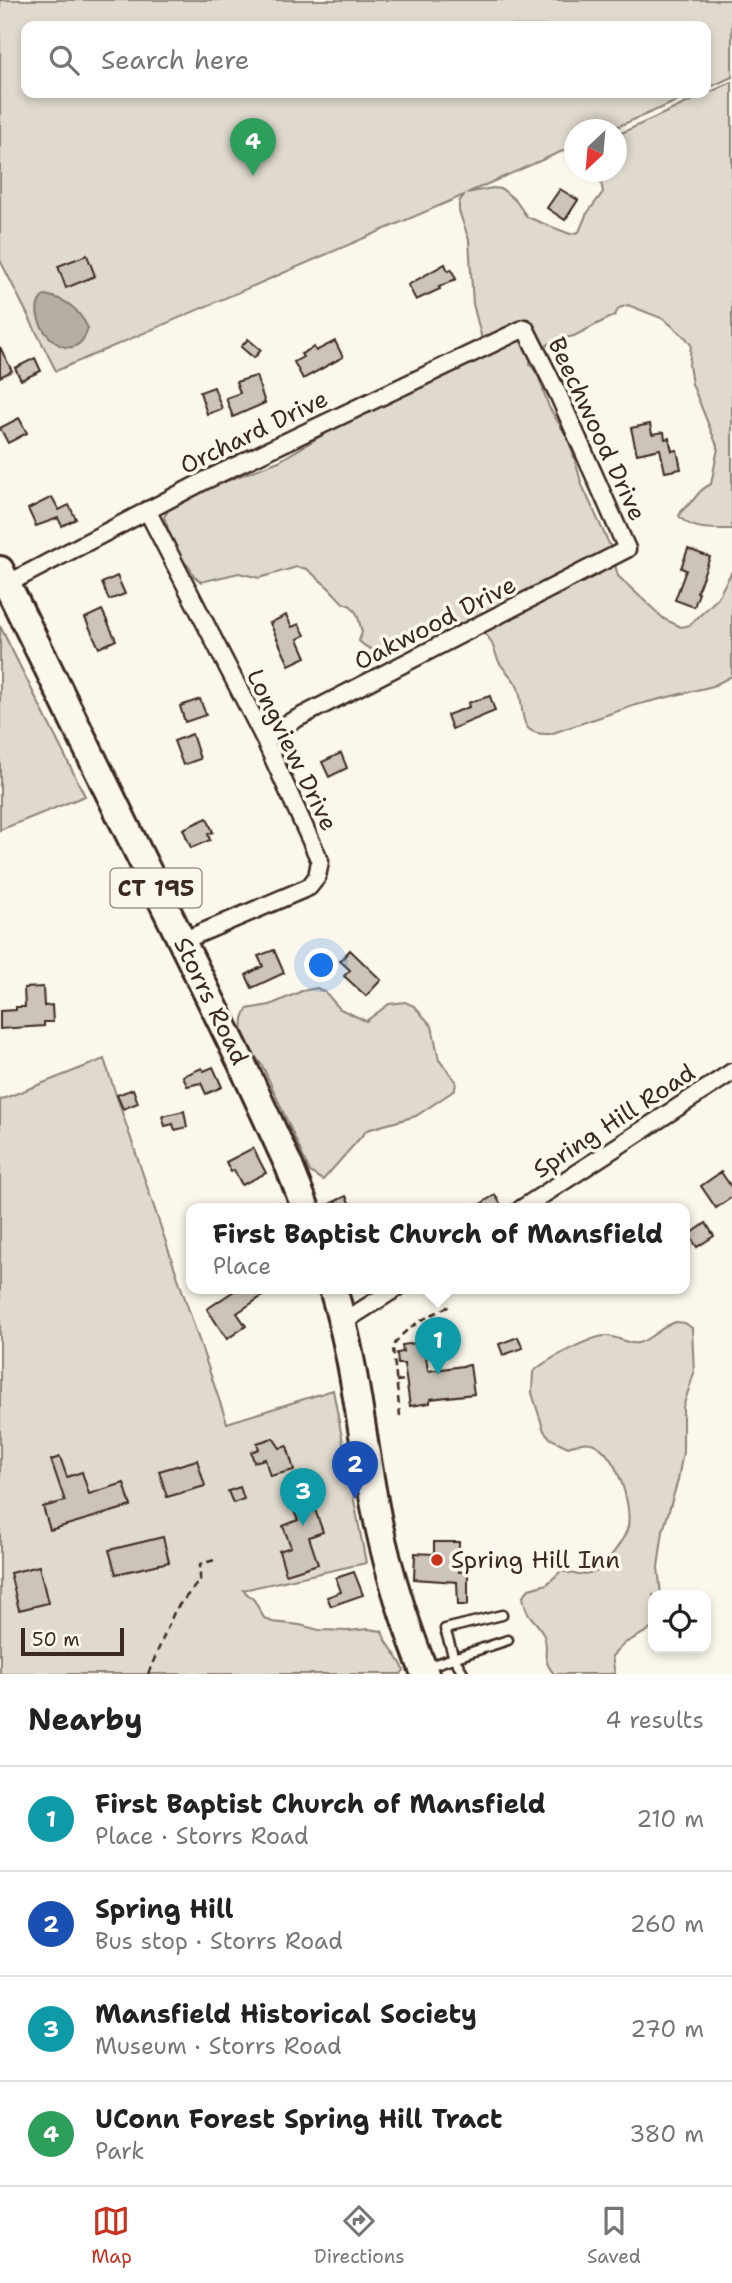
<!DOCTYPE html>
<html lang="en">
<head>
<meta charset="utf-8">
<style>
	:root { --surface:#fff; --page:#f2f2f2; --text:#222; --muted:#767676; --line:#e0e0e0; --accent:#c8321e }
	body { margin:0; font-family:"Shantell Sans",sans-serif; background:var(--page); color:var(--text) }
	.controls { position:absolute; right:21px; bottom:21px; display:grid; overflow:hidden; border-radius:14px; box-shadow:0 4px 10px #0003 }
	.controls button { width:63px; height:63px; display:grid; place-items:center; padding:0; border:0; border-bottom:2px solid var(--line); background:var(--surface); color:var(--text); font:35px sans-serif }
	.compass { position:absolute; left:564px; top:119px; width:63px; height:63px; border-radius:50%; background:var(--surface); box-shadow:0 4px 10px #0003; rotate:206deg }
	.scale { position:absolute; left:21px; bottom:18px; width:103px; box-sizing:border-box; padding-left:7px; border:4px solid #3b2a1e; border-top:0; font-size:19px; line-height:24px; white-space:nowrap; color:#3b2a1e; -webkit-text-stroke:5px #fbf7ec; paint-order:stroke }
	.you { position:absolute; left:322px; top:966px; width:24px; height:24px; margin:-18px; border:5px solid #fff; border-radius:50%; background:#1a73e8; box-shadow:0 0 0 10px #1a73e833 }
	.badge { display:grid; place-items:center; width:46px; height:46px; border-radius:50%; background:var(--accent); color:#fff; font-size:23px; font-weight:700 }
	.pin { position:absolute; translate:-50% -58px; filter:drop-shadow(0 2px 4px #0008) }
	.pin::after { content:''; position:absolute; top:37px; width:24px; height:21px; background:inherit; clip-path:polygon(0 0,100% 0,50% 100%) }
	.popup { position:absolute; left:186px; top:1203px; width:504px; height:91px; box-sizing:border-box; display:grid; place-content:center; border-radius:14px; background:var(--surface); filter:drop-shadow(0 2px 5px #0005); font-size:23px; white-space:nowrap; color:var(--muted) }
	.popup b { font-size:26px; color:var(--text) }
	.popup::after { content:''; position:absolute; left:50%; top:100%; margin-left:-14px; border:14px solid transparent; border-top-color:var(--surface) }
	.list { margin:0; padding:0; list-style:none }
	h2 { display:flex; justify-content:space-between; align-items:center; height:91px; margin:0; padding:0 28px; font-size:30px }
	h2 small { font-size:23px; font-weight:400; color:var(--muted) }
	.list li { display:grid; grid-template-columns:46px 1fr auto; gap:21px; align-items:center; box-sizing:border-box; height:105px; padding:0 28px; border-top:2px solid var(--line) }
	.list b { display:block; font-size:26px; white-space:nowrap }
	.list p { margin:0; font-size:23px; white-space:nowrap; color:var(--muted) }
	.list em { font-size:23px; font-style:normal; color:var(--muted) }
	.icon { flex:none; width:38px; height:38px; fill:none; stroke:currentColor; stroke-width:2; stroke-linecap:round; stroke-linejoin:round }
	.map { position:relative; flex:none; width:732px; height:1674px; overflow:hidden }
	.search { position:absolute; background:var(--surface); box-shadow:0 4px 10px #0003; left:21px; right:21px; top:21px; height:77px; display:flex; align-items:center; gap:18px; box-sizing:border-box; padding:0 24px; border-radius:14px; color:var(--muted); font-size:26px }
	.sheet { height:511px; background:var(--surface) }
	nav { display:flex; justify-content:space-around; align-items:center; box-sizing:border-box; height:98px; border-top:2px solid var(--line); background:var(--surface); font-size:19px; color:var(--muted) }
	nav a { display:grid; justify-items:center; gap:4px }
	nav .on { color:var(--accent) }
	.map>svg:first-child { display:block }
	.green { fill:#dfd9ce; stroke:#8d8276; stroke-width:2 }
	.water { fill:#b6aea2; stroke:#85796d; stroke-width:2 }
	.building { fill:#ccc4b9; stroke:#3b2a1e; stroke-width:2 }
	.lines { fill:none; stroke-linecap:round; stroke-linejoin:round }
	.service-casing { stroke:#3b2a1e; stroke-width:13 }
	.minor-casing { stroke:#3b2a1e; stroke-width:21 }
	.primary-casing { stroke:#3b2a1e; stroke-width:32 }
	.path { stroke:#3b2a1e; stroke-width:2.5; stroke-dasharray:7 5; stroke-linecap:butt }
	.service { stroke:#fbf7ec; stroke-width:8 }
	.minor { stroke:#fbf7ec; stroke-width:16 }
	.primary { stroke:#fbf7ec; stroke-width:26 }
	.poi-dot { fill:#c8321e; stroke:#fbf7ec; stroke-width:2.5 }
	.labels { text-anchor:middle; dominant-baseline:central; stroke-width:7; stroke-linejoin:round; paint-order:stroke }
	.shield { fill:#fbf7ec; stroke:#75685c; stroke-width:2 }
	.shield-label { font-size:23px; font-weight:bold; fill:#3b2a1e }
	.street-label { font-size:24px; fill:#3b2a1e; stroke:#fbf7ec }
	.poi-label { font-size:24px; fill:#3b2a1e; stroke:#fbf7ec; text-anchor:start }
</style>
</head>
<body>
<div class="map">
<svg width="732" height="1674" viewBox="0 0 732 1674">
	<rect width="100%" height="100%" fill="#fbf7ec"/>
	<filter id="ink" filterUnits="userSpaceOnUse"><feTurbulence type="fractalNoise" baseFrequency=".0143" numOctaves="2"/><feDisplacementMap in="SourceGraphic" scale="14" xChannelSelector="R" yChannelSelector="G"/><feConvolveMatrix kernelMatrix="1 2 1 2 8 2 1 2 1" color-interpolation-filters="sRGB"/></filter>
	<g filter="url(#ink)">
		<g class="green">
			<path d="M0,0h732v77l-26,12v-63h-680v67h670l-84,36 -38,1v16l-107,47 25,-5 10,1 14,12 11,16 43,17 9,-2 7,-17 17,-23 -4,-20h17l1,-37 115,-53v447c-18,0 -41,2 -53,-13 3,-8 6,-7 11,-13 10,-9 6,-11 21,-19l7,-36 -26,-64 -3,-19 2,-20 -5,-7 -22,-19 -36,-14 -9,3 -4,7 -41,21 -19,4 -23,15 -2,9 8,11 11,32 20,33 13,45 29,63 7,28 46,43 17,8 9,-2 27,-26 15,-28v105l-19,10 -77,19 -86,29c-35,2 -24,-23 -32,-46 -4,-11 -13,-16 -19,-26 -4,-8 -5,-17 -11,-25 -11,-14 -34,-14 -50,-10 -15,5 -28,6 -35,21 -16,6 -32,5 -44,-7l3,-9 -5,-18 -6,-8 -8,-3 -14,-15 -22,-19 -10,-2 -38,11 -20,-5 -38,9 -7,-6 -4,-8 -13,-14 -13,-37 5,-8 14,-11 96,-37 57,-34 146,-70 -2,-13 1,-9 -8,-31 -4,-64 -10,-29v-9l5,-7 -408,176 -56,-111z"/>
			<path d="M0,626l85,170 -85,34z"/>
			<path d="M317,988l8,4 15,17 26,12 23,-17 16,-2 9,4 18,20 7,34 17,21 -1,9 -39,26 -49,14 -44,50 -13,-8 -47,-105 -21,-30 1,-19 4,-9 23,-4 32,-14z"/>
			<path d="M104,1059l123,364 106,-33 33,173 -123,27 11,10 10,18 8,4 28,3 19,5 29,1 20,-2 14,2c3,13 17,25 22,39l-3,4h-401v-574z"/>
			<path d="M676,1322l9,1 7,5 2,45 -11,34v45l-5,28 -15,51 -5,36 3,28h-8v33l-28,15 -13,13 3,18h-61c-15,-18 -4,-22 -10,-38 -6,-17 -18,-15 -21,-40l6,-7 18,-5 14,-13 18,4 19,-4c10,-11 27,-30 30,-45 4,-23 -12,-72 -34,-82 -9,-4 -18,1 -26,3l-17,-8 -7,-8 -12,-38 1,-21c11,-11 58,-36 73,-36 11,0 22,9 32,7 11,-2 23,-17 38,-21z"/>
		</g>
		<path class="water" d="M45,295c21,4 33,13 43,33 -15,51 -71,-13 -43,-33z"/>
		<g class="building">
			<path d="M560,189l18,11 -13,20 -18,-12z"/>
			<path d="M87,255l8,21 -29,12 -8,-22z"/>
			<path d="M445,264l3,7 3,-2 5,10 -17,8 1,2 -24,11 -8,-15z"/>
			<path d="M248,339l13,11 -7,8 -13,-11z"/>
			<path d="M335,341l8,16 -40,22 -9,-17 9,-5 -2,-3 13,-7 2,4z"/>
			<path d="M0,347l12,24 -12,6z"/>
			<path d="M35,358l6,13 -20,9 -6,-12z"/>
			<path d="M256,376l9,27 -32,14 -7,-19 14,-5 -4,-11z"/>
			<path d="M214,387l8,22 -15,5 -7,-22z"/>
			<path d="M19,418l8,15 -19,10 -8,-15z"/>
			<path d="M650,424l2,10 12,-2 1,7 4,-1 3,13 5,-1 4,19 -16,3 -5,-23 -23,5 -6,-26z"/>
			<path d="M52,497l7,13 10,-5 7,14 -14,7 -4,-8 -22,8 -8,-17z"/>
			<path d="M688,549l22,8 -13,35 2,1 -5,14 -19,-7 11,-30 -5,-2z"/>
			<path d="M117,576l8,18 -16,6 -7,-17z"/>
			<path d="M102,610l14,30 -17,8 -14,-30z"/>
			<path d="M286,615l6,12 7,-3 6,11 -7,4 8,18 -17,8 -19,-42z"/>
			<path d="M490,696l5,15 -43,18 -5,-14 22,-8 -1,-4z"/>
			<path d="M200,699l6,16 -21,7 -5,-16z"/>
			<path d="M192,734l8,25 -17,6 -9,-24z"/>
			<path d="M341,753l6,15 -18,9 -7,-15z"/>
			<path d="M207,818l6,14 -5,2 2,6 -19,8 -8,-19z"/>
			<path d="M274,950l10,23 -32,15 -6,-13 17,-9 -5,-10z"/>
			<path d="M350,950l31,30 -15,16 -22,-20 6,-6 -10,-9z"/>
			<path d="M43,987l1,19 8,-1 1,17h-9v4l-44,3v-18l16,-1v-3h9l-1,-19z"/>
			<path d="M213,1067l9,20 -16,7 -5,-11 -14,3 -4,-10 19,-8 2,3z"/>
			<path d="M133,1089l5,14 -15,6 -6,-14z"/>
			<path d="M184,1111l3,16 -12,3 -2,-6 -8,2 -3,-10z"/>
			<path d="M253,1148l13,25 -24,12 -8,-15 -3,2 -5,-10z"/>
			<path d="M721,1172l11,16v9l-16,11 -15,-22z"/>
			<path d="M495,1195l9,14h-31l15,-10z"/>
			<path d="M346,1196l6,13h-31v-1z"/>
			<path d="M706,1223l8,13 -17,11 -8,-12z"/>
			<path d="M237,1289h36l-36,24 9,13 -19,13 -20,-30z"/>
			<path d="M518,1337l5,11 -20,7 -4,-11z"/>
			<path d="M424,1342l4,29 42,-6 4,29 -44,5v4l-20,3 -6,-42h-6l-1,-11 6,-1 -1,-7z"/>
			<path d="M273,1438l7,10 7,-2 7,24 -24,6 -5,-17 -11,3 -3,-10 8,-3 -2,-6z"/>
			<path d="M60,1457l7,20 15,-5 7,22 35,-11 7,23 -81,24 -7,-23 22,-6 -14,-41z"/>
			<path d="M197,1460l8,26 -38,11 -8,-26z"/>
			<path d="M240,1487l4,12 -11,4 -5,-12z"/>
			<path d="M313,1504l10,28 -14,5 9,27 -32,10 -7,-23 12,-4 -8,-21 15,-6 -4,-9z"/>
			<path d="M163,1537l6,25 -53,12 -7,-24z"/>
			<path d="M434,1542h25v30l9,-1v34h-10l-1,-23 -43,-3 1,-26 19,1z"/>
			<path d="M39,1566l9,37 -29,7 -9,-37z"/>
			<path d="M354,1572l9,23 -32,11 -4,-9 14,-5 -5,-14z"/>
		</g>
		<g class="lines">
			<g class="service-casing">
				<g id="service">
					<path d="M426,1667l82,-27"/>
					<path d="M464,1674l-10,-16 -9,-29 57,-14"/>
				</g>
			</g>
			<g class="minor-casing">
				<g id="minor">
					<path d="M147,510l116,226 57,125 -3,16 -8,10 -127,54"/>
					<path d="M7,584l199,-104 319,-152 33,66 69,155 -364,187"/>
					<path d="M521,1209l211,-137"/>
					<path d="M343,1322l52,-33"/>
				</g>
			</g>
			<g class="primary-casing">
				<g id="primary">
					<path d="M0,570l242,494 47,102 17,43"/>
					<path d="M333,1289c24,78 29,158 46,237 11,51 27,100 46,148"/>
				</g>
			</g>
			<g class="path">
				<path d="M396,1381l10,-1"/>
				<path d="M400,1416l-7,-68c8,-20 38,-33 57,-42"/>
				<path d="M148,1674l27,-64 25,-30v-16l15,-4"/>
			</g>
			<use href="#service" class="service"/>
			<use href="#minor" class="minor"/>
			<use href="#primary" class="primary"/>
		</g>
	</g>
	<circle class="poi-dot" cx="437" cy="1560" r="7"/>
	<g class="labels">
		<rect class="shield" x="110.5" y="868.5" width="91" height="39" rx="5"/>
		<g class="shield-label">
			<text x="156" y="888">CT 195</text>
		</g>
		<g class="street-label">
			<text transform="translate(597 429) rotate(65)">Beechwood Drive</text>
			<text transform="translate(254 432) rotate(-26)">Orchard Drive</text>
			<text transform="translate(435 623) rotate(-27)">Oakwood Drive</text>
			<text transform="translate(292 750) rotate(64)">Longview Drive</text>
			<text transform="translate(211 1001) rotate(64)">Storrs Road</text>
			<text transform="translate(614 1121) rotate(-33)">Spring Hill Road</text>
		</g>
		<g class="poi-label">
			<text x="451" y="1560">Spring Hill Inn</text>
		</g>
	</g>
</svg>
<div class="controls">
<button><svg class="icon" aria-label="locate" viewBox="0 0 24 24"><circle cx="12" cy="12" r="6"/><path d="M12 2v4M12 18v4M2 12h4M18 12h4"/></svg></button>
</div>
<svg class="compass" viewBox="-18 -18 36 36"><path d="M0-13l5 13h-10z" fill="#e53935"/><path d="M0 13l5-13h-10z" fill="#767676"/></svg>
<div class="scale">50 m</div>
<div class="you"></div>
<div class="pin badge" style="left:438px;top:1375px;background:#0f9aa8">1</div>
<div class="popup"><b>First Baptist Church of Mansfield</b>Place</div>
<div class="pin badge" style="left:355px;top:1499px;background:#1a4fb4">2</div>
<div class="pin badge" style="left:303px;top:1526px;background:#0f9aa8">3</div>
<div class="pin badge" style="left:253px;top:176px;background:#2e9e5b">4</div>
<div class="search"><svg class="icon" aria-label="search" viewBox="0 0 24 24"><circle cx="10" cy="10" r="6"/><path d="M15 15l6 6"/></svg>Search here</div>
</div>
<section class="sheet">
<h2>Nearby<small>4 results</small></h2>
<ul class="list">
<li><span class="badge" style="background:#0f9aa8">1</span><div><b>First Baptist Church of Mansfield</b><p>Place · Storrs Road</p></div><em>210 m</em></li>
<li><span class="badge" style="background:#1a4fb4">2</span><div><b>Spring Hill</b><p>Bus stop · Storrs Road</p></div><em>260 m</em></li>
<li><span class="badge" style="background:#0f9aa8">3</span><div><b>Mansfield Historical Society</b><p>Museum · Storrs Road</p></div><em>270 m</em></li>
<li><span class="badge" style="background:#2e9e5b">4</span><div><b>UConn Forest Spring Hill Tract</b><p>Park</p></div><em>380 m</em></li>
</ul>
</section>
<nav>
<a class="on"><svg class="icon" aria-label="map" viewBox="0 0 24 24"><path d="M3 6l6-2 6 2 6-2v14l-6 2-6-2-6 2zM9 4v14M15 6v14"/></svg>Map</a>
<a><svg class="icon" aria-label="directions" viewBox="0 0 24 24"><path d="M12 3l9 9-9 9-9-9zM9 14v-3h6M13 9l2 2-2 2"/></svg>Directions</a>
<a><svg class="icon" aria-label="saved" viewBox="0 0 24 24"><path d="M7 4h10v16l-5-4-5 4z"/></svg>Saved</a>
</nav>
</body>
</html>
